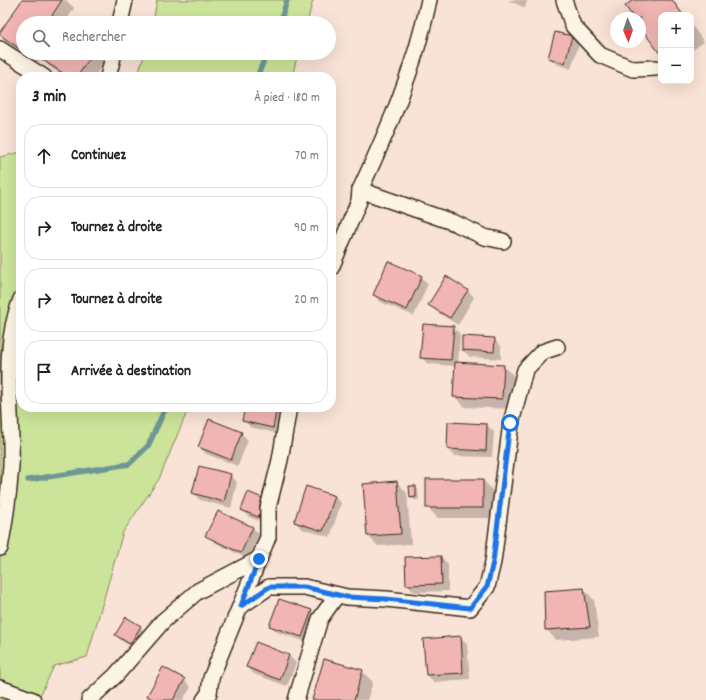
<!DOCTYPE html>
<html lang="fr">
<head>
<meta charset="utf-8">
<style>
	:root { --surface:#fff; --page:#f6f6f6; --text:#222; --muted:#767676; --line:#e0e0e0 }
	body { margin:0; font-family:Dekko,sans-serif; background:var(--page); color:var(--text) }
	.controls { position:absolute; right:12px; top:12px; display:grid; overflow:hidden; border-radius:8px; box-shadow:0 4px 16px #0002 }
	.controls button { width:36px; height:36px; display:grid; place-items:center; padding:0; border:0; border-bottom:1px solid var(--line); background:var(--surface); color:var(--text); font:20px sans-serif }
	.compass { position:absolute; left:610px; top:12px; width:36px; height:36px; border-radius:50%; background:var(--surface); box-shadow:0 4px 16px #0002; rotate:178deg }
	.stop { position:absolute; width:12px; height:12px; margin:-9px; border:3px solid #1a73e8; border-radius:50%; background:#fff }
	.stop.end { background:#1a73e8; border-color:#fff; box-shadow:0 1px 4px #0008 }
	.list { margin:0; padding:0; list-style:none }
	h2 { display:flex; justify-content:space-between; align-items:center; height:52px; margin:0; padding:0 16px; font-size:17px }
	h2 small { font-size:13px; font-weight:400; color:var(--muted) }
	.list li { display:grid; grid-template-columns:26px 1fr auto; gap:12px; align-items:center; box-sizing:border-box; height:64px; margin:0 8px 8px; padding:0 8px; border:1px solid var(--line); border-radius:16px }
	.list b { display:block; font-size:15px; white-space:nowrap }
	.list em { font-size:13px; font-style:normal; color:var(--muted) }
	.icon { flex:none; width:22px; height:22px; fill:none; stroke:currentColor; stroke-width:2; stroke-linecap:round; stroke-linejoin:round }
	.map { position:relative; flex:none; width:706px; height:700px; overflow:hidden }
	.search { position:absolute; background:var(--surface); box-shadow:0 4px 16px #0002; left:16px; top:16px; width:320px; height:44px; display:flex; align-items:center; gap:10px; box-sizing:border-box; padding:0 14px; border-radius:22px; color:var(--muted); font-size:15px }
	.panel { position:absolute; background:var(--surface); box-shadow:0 4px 16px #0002; left:16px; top:72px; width:320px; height:340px; border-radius:16px }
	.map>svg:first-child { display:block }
	.green { fill:#cce49a; stroke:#84875c }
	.shadow { fill:#0003 }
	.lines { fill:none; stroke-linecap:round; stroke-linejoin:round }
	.stream { stroke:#6d9795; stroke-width:5.5 }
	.building { fill:#f1b6b3; stroke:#3b2a1e }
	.street-casing { stroke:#3b2a1e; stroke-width:18 }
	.street { stroke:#fcf5e5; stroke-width:15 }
	.route { stroke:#1a73e8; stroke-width:5 }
</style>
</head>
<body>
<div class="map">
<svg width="706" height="700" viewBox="0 0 706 700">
	<rect width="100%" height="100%" fill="#f9e2d6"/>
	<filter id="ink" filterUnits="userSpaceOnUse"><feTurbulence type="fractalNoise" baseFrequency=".025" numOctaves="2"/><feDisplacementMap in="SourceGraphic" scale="8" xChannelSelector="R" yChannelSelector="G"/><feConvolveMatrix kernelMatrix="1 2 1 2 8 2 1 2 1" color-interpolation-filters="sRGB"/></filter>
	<g filter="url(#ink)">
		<g class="green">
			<path d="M157,0h156l-6,23h-154z"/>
			<path d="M145,53h153l-6,24h-155z"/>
			<path d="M21,152v255h168l-30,72 -36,53 -36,125 -33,9 -16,34h-38v-543z"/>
		</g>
		<g class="shadow">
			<path d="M23,0h43l8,8 -9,15h-42v30h84l2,2 -15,22h-29l-15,-10 -9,-9 -4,5 -27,-18 -10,-10z"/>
			<path d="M508,0h19l-2,8z"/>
			<path d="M635,0h38l11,15h-23v38l-21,-28v-7h-5z"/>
			<path d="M691,24l13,18 -13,9z"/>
			<path d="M572,37l7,7 -8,25 -15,-5 -7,-7z"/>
			<path d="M421,277l7,7 -14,32 -33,-14 -7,-7z"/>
			<path d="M467,290l7,7 -16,28 -21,-13 -7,-7z"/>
			<path d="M453,327l7,7 -2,29 45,3 11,10 -2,33 -47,-2 -11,-11 2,-30 -28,-2 -7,-7z"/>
			<path d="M494,339l7,7v13l-31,-2 -7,-7z"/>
			<path d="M246,407h35l-2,27 -29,-7 -6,-7z"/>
			<path d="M487,425l7,7 -2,25 -37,-1 -7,-7z"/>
			<path d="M241,433l7,7 -10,26 -32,-12 -7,-7z"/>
			<path d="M230,475l7,7 -6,26 -31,-8 -7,-7z"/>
			<path d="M483,480l10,11v27h-55l-11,-11z"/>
			<path d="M397,482l10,11 4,51 -33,2 -10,-10z"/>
			<path d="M415,487l3,3 1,10h-5l-3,-3z"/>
			<path d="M334,496l7,7 -11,34 -28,-8 -7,-7z"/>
			<path d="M265,499v24l-16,-6 -7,-7z"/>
			<path d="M253,528l7,7 -12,24 -34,-17 -7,-7z"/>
			<path d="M441,557l7,7v27l-34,1 -7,-7z"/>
			<path d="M584,589l10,11 5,37 -43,3 -10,-11z"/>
			<path d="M311,611l7,7 -9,25 -32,-11 -7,-7z"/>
			<path d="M140,627l7,7 -9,16 -15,-8 -7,-7z"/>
			<path d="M460,637l7,7 3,35 -36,3 -7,-7z"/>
			<path d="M257,643l32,13 7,7 -9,23 -33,-12 -7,-7z"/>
			<path d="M362,671l11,11 -6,18h-54z"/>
			<path d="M184,680l7,7 -8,13h-31l-4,-4z"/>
		</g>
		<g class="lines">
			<g class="stream">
				<path d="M280,23l7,-23"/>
				<path d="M257,77l10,-24"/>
				<path d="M28,480l101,-16 19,-18 18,-39"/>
			</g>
		</g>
		<g class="building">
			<path d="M22,0h40l-15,23h-24v28l-23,-16v-3z"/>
			<path d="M633,0h39l11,15h-22v40l-21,-28v-9h-6l-9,-12z"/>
			<path d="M555,32l17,4 -7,27 -17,-5z"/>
			<path d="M40,53h53l-16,24h-8l-31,-20z"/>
			<path d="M388,261l34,15 -15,34 -34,-15z"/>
			<path d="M446,276l22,14 -18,28 -22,-13z"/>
			<path d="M423,324l31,2 -3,34 -31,-2z"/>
			<path d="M462,336l33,2 -1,14 -32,-2z"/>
			<path d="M455,362l49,3 -2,34 -49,-2z"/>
			<path d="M245,407h32l-4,21 -31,-7z"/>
			<path d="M209,419l33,13 -11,28 -33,-13z"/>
			<path d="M448,422l39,2 -1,27 -39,-2z"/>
			<path d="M199,466l32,8 -7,28 -32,-9z"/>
			<rect x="426" y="479" width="57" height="29"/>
			<path d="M397,481l4,53 -34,2 -4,-52z"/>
			<path d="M306,486l29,10 -12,35 -29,-9z"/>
			<path d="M409,486h7v11l-6,1z"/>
			<path d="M248,492l17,7 -7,18 -17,-7z"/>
			<path d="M218,511l35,16 -12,26 -36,-17z"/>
			<path d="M441,556l1,28 -36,1 -1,-28z"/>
			<path d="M584,588l6,39 -45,3 -1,-39z"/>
			<path d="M279,599l33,11 -10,27 -33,-11z"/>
			<path d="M126,617l15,9 -11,18 -15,-9z"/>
			<path d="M461,636l2,37 -37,2 -3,-36z"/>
			<path d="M256,642l33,13 -9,25 -34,-13z"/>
			<path d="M324,659l39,11 -9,30h-42z"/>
			<path d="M163,667l22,12 -12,21h-19l-7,-4z"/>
		</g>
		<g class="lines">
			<g class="street-casing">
				<g id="street">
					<path d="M564,0l9,26 27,29 33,14 23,-1"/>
					<path d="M120,23l5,-23"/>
					<path d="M0,49l44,28"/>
					<path d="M108,77l6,-24"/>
					<path d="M360,190l95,33 29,14 19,4"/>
					<path d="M331,268l28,-67 1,-11c29,-62 55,-122 69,-190"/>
					<path d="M0,548c5,-26 9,-55 11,-82 2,-55 -11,-114 10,-167"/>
					<path d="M241,606l28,-19h35l43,10 39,2 84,9 17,-21 6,-25 18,-139 14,-53 17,-18 15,-5"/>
					<path d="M0,688l33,12"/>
					<path d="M89,700l27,-25 47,-54 35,-30 61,-32"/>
					<path d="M204,700l5,-7 2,-15 57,-141v-29l12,-48 9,-53"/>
					<path d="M296,700l24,-81 17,-24"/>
				</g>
			</g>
			<use href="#street" class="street"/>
		</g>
	</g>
	<g class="lines" filter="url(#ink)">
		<path class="route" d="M259,559l-18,47 28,-19h35l43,10 39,2 84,9 17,-21 6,-25 17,-139"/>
	</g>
</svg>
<div class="controls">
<button>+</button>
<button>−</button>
</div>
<svg class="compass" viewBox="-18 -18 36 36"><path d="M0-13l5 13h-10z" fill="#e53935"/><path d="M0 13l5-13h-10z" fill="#767676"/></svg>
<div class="stop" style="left:510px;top:423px"></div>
<div class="stop end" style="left:259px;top:559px"></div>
<div class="search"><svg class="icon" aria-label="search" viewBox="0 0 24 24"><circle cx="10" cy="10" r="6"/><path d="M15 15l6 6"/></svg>Rechercher</div>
<section class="panel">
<h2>3 min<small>À pied · 180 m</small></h2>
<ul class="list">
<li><svg class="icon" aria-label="ahead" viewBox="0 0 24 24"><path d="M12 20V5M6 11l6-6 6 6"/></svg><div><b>Continuez</b></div><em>70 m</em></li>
<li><svg class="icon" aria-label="right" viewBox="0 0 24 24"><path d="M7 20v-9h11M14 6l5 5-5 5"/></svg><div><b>Tournez à droite</b></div><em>90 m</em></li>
<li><svg class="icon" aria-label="right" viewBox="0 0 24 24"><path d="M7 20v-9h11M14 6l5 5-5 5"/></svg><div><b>Tournez à droite</b></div><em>20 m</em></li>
<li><svg class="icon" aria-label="arrive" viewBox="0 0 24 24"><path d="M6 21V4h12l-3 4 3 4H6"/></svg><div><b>Arrivée à destination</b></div></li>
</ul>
</section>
</div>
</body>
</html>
